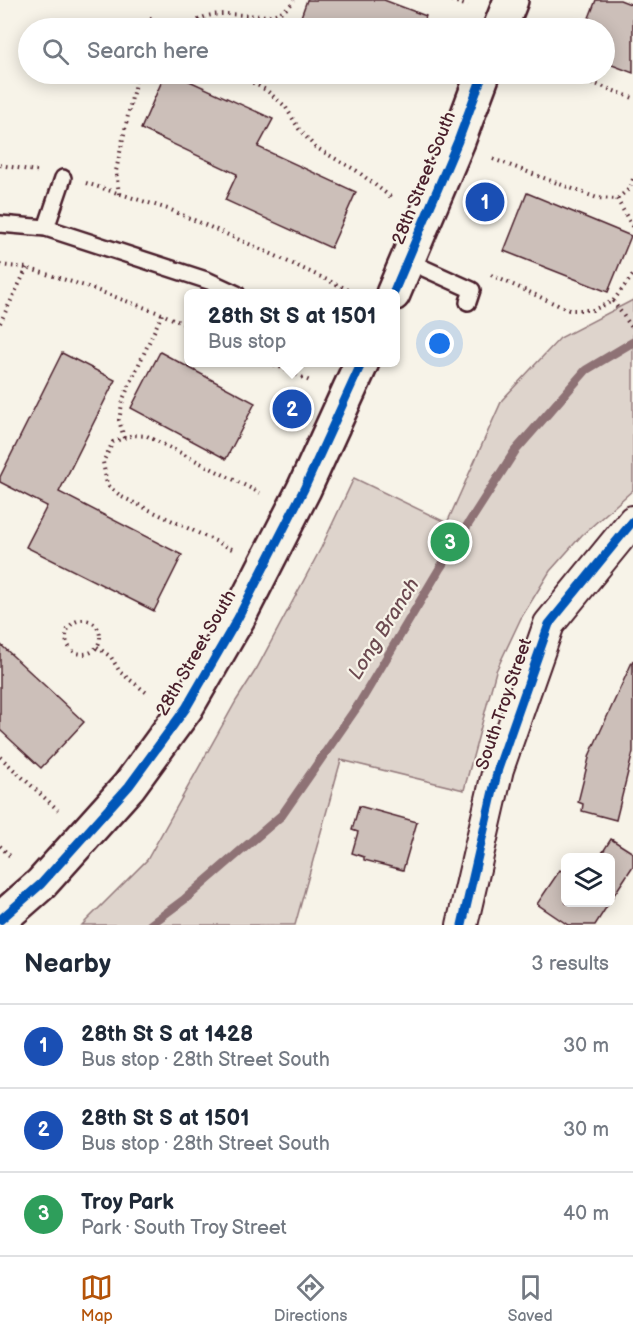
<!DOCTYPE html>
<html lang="en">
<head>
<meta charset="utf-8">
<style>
	:root { --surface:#fff; --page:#f2f2f3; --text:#1f2937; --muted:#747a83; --line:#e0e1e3; --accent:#b45309 }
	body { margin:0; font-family:"Balsamiq Sans",sans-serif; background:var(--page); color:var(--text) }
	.controls { position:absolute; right:18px; bottom:18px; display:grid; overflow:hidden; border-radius:9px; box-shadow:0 3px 15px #0003 }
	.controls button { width:54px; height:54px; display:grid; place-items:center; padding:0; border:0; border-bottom:2px solid var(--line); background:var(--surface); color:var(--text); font:30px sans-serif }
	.you { position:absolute; left:440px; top:344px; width:21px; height:21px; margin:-15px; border:4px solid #fff; border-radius:50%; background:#1a73e8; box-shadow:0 0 0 9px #1a73e833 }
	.badge { display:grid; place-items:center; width:39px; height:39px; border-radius:50%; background:var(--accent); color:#fff; font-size:20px; font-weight:700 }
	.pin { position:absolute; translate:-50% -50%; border:3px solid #fff; box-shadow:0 2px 6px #0006 }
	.popup { position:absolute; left:184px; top:289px; width:216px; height:78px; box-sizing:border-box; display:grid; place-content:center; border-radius:9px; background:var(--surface); filter:drop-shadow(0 2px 4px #0005); font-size:20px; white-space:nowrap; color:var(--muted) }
	.popup b { font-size:22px; color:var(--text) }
	.popup::after { content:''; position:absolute; left:50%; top:100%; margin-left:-12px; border:12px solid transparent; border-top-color:var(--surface) }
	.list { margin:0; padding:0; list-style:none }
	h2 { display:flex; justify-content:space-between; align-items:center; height:78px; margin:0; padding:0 24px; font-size:26px }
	h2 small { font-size:20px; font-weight:400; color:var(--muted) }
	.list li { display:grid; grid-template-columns:39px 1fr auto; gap:18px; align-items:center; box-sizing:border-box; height:84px; padding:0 24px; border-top:2px solid var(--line) }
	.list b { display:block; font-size:22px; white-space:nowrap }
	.list p { margin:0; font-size:20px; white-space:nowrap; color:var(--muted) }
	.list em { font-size:20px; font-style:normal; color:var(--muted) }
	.icon { flex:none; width:33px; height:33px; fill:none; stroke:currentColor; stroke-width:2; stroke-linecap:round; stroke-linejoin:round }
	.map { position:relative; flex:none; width:633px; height:925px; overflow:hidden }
	.search { position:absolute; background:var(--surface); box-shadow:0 3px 15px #0003; left:18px; right:18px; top:18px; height:66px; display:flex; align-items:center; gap:15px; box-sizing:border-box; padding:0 21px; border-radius:33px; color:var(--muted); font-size:22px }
	.sheet { height:330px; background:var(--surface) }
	nav { display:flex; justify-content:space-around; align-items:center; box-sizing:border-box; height:84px; border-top:2px solid var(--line); background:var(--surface); font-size:16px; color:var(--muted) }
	nav a { display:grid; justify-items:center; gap:3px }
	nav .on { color:var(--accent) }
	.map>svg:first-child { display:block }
	.green { fill:#ded4cc; stroke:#947a7c; stroke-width:1.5 }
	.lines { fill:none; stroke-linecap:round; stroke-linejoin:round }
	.stream { stroke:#8e7275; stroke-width:9 }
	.building { fill:#ccbfb9; stroke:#4a1f2b; stroke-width:1.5 }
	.service-casing { stroke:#4a1f2b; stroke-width:20 }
	.minor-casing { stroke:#4a1f2b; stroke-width:34 }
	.tertiary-casing { stroke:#4a1f2b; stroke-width:38 }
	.path { stroke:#4a1f2b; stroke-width:4; stroke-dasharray:1.5 4.5; stroke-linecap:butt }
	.service { stroke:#f7f3e8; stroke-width:15 }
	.minor { stroke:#f7f3e8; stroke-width:30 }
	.tertiary { stroke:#f7f3e8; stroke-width:33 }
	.cycleway-casing { stroke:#f7f3e8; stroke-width:13 }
	.cycleway { stroke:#0057b8; stroke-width:9 }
	.labels { text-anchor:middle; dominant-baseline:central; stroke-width:4.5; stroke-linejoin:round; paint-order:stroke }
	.street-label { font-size:18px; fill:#4a1f2b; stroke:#f7f3e8 }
	.water-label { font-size:20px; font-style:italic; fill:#6c4950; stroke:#f7f3e8 }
</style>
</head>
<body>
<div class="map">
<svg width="633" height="925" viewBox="0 0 633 925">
	<rect width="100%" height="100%" fill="#f7f3e8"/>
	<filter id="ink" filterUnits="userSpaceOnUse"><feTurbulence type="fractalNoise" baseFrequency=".0167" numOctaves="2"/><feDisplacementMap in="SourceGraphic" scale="12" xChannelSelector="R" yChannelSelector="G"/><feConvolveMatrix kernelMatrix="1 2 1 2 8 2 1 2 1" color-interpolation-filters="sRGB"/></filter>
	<g filter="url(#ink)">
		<path class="green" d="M633,300v190l-51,45 -32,36 -29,47 -25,53 -32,119 -123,-30 -46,165h-213l65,-65 89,-159 21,-33 64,-120 33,-70 93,45 55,-123 58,-62z"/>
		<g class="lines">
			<path class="stream" d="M150,925l35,-26 97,-84 77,-111 81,-136 75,-117 71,-81 47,-28"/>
		</g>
		<g class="building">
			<path d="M307,0h77l42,16 -4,12h-125z"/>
			<path d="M596,0h24l13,5v68l-29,-11v-34h-19z"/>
			<path d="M165,74h9l99,45 -15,28 98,45 -25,56 -106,-48 12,-26 -96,-45z"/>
			<path d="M527,193l104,43 -23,56 -104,-41z"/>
			<path d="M160,352l95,51 -29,56 -95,-51z"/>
			<path d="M62,353l53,27 -56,112 123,63 -28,56 -128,-64 21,-41 -47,-24v-5z"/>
			<path d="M0,644l84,78 -43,46 -41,-38z"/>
			<path d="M633,660v92l-17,68 -34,-9 1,-7 -5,-2 12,-48z"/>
			<path d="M359,806l58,16 -14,48 -39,-10v-3l-12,-4 6,-21 -6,-2z"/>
			<path d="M611,839l22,14v13l-23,35v-43h-11z"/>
			<path d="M560,870l6,4v29h43l-14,22h-27l-31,-21z"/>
		</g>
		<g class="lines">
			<g class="service-casing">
				<g id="service">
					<path d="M0,224l46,4 163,53 28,13"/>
					<path d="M46,228l17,-50"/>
					<path d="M408,261l64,29 -4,12"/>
				</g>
			</g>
			<g class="minor-casing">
				<path id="minor" d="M462,925l36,-156 51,-145 84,-103"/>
			</g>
			<g class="tertiary-casing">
				<g id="tertiary">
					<path d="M500,28l11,-28"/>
					<path d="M393,294l65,-153 25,-67"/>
					<path d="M0,920l41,-36 88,-98 57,-78 52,-90 66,-129 58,-127"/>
				</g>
			</g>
			<g class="path">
				<path d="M451,0l17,6"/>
				<path d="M146,28l2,-10 24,6 6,4"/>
				<path d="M189,28c3,-3 7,-7 11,-9 28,-15 75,12 94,-19"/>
				<path d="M237,74l29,16 19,16 14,23 16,18 42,24 35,27"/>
				<path d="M569,74l64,24"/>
				<path d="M493,159l104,39 20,1 13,-11 3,-9"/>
				<path d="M0,165l41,7"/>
				<path d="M86,183l85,27 94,41 86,40"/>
				<path d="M119,194l-3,-23 21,-97"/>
				<path d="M617,199l16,29"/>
				<path d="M0,265l27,3 58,18 77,28 26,12"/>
				<path d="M491,275l78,35h24l20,-9 20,-26"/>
				<path d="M613,301l20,28"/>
				<path d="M0,323l27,-55"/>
				<path d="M269,362l43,20"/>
				<path d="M124,438l-5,-18 4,-21 39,-85"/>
				<path d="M232,549l-110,-52 -15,-12 -4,-23 10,-20 20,-7 14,1 113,57"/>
				<circle cx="83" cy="637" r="17"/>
				<path d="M97,647l14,10 9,15 27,21"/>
				<path d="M0,757l58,53"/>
				<path d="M0,846l11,11"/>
			</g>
			<use href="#service" class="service"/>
			<use href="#minor" class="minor"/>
			<use href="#tertiary" class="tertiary"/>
			<g class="cycleway-casing">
				<g id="cycleway">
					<path d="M393,294l65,-153 25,-67"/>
					<path d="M0,920l41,-36 88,-98 57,-78 52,-90 66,-129 58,-127"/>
					<path d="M462,925l36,-156 51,-145 84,-103"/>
				</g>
			</g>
			<use href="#cycleway" class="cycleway"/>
		</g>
	</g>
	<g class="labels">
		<g class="street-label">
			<text transform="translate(424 178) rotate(-68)">28th Street South</text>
			<text transform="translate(196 653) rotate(-60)">28th Street South</text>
			<text transform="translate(504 704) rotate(-71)">South Troy Street</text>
		</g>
		<g class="water-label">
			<text transform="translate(384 629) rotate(-58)">Long Branch</text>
		</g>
	</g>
</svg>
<div class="controls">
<button><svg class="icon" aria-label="layers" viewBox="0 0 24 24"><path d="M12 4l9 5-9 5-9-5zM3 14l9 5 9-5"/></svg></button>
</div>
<div class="you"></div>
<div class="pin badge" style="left:485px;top:202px;background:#1a4fb4">1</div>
<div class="pin badge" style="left:292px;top:409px;background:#1a4fb4">2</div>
<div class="popup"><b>28th St S at 1501</b>Bus stop</div>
<div class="pin badge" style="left:450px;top:542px;background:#2e9e5b">3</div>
<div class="search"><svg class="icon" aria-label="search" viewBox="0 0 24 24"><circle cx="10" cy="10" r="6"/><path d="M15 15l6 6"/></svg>Search here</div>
</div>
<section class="sheet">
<h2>Nearby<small>3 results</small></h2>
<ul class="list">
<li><span class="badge" style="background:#1a4fb4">1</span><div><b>28th St S at 1428</b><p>Bus stop · 28th Street South</p></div><em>30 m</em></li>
<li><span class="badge" style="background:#1a4fb4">2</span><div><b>28th St S at 1501</b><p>Bus stop · 28th Street South</p></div><em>30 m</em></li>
<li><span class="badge" style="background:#2e9e5b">3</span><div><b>Troy Park</b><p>Park · South Troy Street</p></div><em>40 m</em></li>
</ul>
</section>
<nav>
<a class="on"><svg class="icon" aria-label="map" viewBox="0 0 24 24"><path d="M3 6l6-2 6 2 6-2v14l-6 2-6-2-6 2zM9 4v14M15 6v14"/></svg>Map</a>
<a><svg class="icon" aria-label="directions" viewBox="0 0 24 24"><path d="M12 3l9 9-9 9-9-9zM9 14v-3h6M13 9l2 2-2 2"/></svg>Directions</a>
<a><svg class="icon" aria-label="saved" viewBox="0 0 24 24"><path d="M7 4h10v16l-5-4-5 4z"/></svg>Saved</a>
</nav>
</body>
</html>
